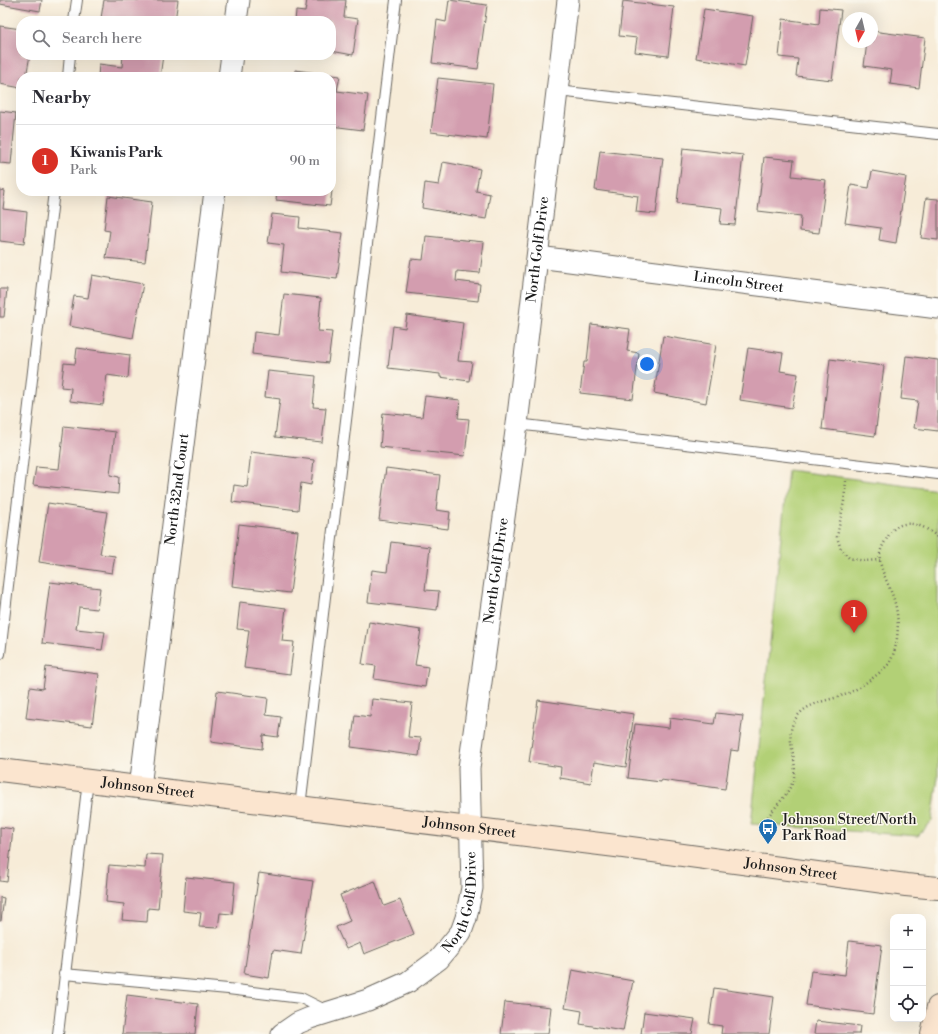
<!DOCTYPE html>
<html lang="en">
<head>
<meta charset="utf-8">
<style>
	:root { --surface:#fff; --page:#f2f2f3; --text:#2b2b33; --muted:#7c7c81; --line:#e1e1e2; --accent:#d93025 }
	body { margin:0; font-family:"Libre Bodoni",serif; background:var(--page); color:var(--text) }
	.controls { position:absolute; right:12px; bottom:12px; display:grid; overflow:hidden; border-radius:8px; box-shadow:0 4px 16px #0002 }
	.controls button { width:36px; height:36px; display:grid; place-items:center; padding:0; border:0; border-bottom:1px solid var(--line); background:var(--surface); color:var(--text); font:20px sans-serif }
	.compass { position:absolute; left:842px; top:12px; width:36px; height:36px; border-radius:50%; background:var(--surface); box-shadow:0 4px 16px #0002; rotate:188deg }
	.you { position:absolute; left:647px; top:364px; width:14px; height:14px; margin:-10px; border:3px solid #fff; border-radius:50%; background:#1a73e8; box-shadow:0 0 0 6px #1a73e833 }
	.badge { display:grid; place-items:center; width:26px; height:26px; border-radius:50%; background:var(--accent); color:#fff; font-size:13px; font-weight:700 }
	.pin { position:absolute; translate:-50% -33px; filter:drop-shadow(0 1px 2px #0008) }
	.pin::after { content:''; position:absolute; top:21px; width:14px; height:12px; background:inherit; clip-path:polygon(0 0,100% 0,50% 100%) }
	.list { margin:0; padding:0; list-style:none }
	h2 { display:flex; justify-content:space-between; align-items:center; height:52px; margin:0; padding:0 16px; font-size:17px }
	h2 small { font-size:13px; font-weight:400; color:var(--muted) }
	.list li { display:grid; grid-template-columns:26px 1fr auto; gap:12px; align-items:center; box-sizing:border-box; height:72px; padding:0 16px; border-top:1px solid var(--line) }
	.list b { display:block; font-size:15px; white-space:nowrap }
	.list p { margin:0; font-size:13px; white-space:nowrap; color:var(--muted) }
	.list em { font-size:13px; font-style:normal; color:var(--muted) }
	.icon { flex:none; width:22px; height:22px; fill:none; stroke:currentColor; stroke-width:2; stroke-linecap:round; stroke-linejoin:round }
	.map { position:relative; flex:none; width:938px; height:1034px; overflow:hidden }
	.search { position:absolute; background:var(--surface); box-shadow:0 4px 16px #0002; left:16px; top:16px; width:320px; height:44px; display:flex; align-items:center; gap:10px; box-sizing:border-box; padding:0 14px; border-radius:16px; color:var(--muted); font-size:15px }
	.panel { position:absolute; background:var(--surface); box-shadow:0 4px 16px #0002; left:16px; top:72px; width:320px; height:124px; border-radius:16px }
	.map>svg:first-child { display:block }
	.green { fill:#b2d076; stroke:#677649 }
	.building { fill:#d39daf }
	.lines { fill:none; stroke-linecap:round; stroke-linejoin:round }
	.lane-casing { stroke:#69655e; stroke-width:12 }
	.street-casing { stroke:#69655e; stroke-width:23 }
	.secondary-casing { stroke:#69655e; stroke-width:24 }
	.path { stroke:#69655e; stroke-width:2.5; stroke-dasharray:1 3; stroke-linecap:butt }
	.lane { stroke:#fff; stroke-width:10 }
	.street { stroke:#fff; stroke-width:21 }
	.secondary { stroke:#fbe5cf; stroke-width:22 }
	.labels { text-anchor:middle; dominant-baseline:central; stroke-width:3; stroke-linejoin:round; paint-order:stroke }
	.street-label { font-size:14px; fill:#1c1c1c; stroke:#fbf7ec }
	.poi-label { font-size:14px; fill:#1c1c1c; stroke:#fbf7ec; text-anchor:start }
</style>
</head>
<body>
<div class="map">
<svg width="938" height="1034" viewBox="0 0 938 1034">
	<rect width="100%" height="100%" fill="#fbf7ec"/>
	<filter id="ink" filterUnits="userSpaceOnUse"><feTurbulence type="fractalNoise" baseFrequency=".025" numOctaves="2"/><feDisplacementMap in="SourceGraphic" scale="8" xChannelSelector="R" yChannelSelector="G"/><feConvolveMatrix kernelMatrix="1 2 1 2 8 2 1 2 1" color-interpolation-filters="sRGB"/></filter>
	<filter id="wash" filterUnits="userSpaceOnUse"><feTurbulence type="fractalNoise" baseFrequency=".012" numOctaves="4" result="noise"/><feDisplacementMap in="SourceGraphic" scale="16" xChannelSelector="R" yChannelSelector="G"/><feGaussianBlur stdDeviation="0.9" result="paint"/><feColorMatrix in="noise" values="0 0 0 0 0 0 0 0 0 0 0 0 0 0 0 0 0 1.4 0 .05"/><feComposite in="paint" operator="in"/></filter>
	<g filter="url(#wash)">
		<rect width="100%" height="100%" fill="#f7ecd8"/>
		<path class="green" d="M788,470l150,20v286l-6,45 -14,15 -167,-12z"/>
		<g id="blocks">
			<g class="building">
				<path d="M0,0h42l-2,11 -40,-7z"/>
				<path d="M104,0h74l-3,21h-49l-25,-3z"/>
				<path d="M307,0h39l-2,17 14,2 -5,36 -22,-4v-30h-36l1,-10 9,1z"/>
				<path d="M449,0l38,5 -9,64 -46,-6 5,-43 9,2z"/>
				<path d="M623,1l51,6 -6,49 -33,-4 2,-14 -18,-2z"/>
				<path d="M820,8l21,2 -9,70 -36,-4 2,-17 -19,-2 4,-38 36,5z"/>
				<path d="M704,9l49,7 -8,50 -49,-8z"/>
				<path d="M0,26l21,3v26h9l-4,22h-5v11l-21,-4z"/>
				<path d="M872,31l53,7 -6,50 -29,-4 2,-14 -28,-4 3,-24h5z"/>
				<path d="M123,55h40l-3,22h-62l1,-13 23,3z"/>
				<path d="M295,70l45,6 -3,15 31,4 -5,35 -32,-4v-49h-37z"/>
				<path d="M438,78l55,6 -6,55 -56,-7z"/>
				<path d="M0,111l16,2 -5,51 -11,-1z"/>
				<path d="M683,148l60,7 -8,70 -15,-1 2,-16 -45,-5z"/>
				<path d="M600,151l63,7 -7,56 -20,-2 2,-16 -43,-6z"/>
				<path d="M764,157l30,3 -2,16 34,4 -7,53 -19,-2 1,-15 -43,-5z"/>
				<path d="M443,162l37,7 -4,22 14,3 -4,25 -64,-11 3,-25 14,2z"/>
				<path d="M872,171l34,6 -10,66 -17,-3 2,-12 -36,-5 6,-38 18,3z"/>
				<path d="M331,174h3l-2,16 -1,-1z"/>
				<path d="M0,190l5,1 -2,18 24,3 -3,32 -24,-3z"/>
				<path d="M277,191h55l-2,15 -54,-6z"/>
				<path d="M108,196l44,6 -7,60 -39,-4 4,-27 -6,-1z"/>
				<path d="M926,198l12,1v41l-17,-2z"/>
				<path d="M272,214l28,3 -1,11 44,5 -6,46 -56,-7 3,-27 -16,-2z"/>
				<path d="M426,236l58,6 -4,31 -23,-2 -1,10 24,3 -2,17 -72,-8 5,-34 12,1z"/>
				<path d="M92,275l51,9 -10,54 -64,-12 5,-30 14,2z"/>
				<path d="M0,289h7l-3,28h-4z"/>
				<path d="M284,294l37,4 -3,33 14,1 -4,31 -76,-9 2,-22 25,3z"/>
				<path d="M407,315l56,8 -5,38 14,1 -3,19 -29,-4v-3l-52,-6 5,-42 12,2z"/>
				<path d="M591,324l39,5 -3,22 12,2 -6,46 -53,-6 4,-31h3z"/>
				<path d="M663,336l53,9 -10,58 -52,-10z"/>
				<path d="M77,348l53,7 -2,23 -21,-3 -4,30 -33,-4 1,-13 -10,-1 3,-24 11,1z"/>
				<path d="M748,348l35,5 -3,18 18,3 -6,34 -52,-8z"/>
				<path d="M906,356l32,4v71l-24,-3 4,-27 -17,-2z"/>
				<path d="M830,359l54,7 -9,70 -53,-7z"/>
				<path d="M268,371l48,5 -3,31 13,1 -4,34 -47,-5 5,-38 -15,-2z"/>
				<path d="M425,396l35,4 -2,18 11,1 -4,37 -85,-9 3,-34 39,4z"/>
				<path d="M64,426l51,6 -5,43 9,2 -1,17 -85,-9 3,-18 23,2z"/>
				<path d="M251,452l63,8 -3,25 -10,-2 -3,27 -66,-8 2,-17 13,2z"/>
				<path d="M386,468l54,7 -4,35 14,2 -2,17 -69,-9z"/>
				<path d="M48,503l59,9 -7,42 15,2 -3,17 -73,-11z"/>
				<path d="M239,524l59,7 -8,62 -58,-7z"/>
				<path d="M391,542l39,5 -5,43 14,1 -2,19 -69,-8 4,-32 15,2z"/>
				<path d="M50,582l50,6 -3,21 -18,-2 -3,22 29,3 -3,18 -60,-7z"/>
				<path d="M240,602l46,6 -4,33 12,1 -4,32 -46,-6 5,-38 -12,-1z"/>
				<path d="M369,622l52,8 -6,35 13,2 -3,20 -51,-8 2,-13 -14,-2z"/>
				<path d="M46,667l53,7 -7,52 -66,-8 4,-31 13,2z"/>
				<path d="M217,691l51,7 -2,17 15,2 -3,20 -15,-2 -1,14 -51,-7z"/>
				<path d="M372,699l40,4 -4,34 13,1 -2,18 -68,-9 4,-32 15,2z"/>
				<path d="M538,700l96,14 -8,53 -32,-5 -3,21 -31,-5 1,-11 -32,-5z"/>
				<path d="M716,713l27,3 -5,35 -7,-1 -6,39 -64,-9v2l-33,-4 7,-54 34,4 1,-10 44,6z"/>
				<path d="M0,827l13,2 -6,53 -7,-1z"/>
				<path d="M146,854l17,1 -5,54 -10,-1 -1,14 -25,-2 2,-16 -18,-2 3,-37 36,3z"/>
				<path d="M259,873l54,8 -12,73 -28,-4 -4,28 -25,-4z"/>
				<path d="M186,877l49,5 -3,32 -12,-1 -2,15 -19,-1 2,-14 -18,-2z"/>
				<path d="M375,881l9,25 16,-6 14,34 -50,20 -4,-11 -14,6 -10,-22 14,-6 -10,-26z"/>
				<path d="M0,897l4,1 -3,23h-1z"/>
				<path d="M849,941l33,4 -9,69 -67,-9 5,-34 34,4z"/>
				<path d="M572,970l61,11 -10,50 -43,-7 2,-13 -17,-3z"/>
				<path d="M714,988l60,9 -5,37h-48l1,-8 -13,-2z"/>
				<path d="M127,995l71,9 -3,30h-73z"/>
				<path d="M505,1002l46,5 -3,27h-47z"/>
				<path d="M644,1012l51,7 -3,15h-51z"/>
				<path d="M816,1021l44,5 -1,8h-45z"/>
			</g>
		</g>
	</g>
	<g filter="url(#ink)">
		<use href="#blocks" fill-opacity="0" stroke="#69655e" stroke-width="1"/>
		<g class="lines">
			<g class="lane-casing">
				<g id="lane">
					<path d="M74,21l3,-21"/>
					<path d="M68,77l2,-22"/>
					<path d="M558,91l380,43"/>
					<path d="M517,424l421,50"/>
					<path d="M0,654l54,-463"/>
					<path d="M300,807l96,-807"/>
					<path d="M64,974l164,15 73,9 26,13"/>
					<path d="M58,1034l30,-254"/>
				</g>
			</g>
			<g class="street-casing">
				<g id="street">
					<path d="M236,21l3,-21"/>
					<path d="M229,77l3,-22"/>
					<path id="s1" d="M538,257l400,51"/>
					<path id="s2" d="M140,787l75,-596"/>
					<path id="s3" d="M282,1034l16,-11 12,-5 58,-18 40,-18 31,-23 22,-27 5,-14 6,-30 -3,-120 48,-344 51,-424"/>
				</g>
			</g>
			<g class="secondary-casing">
				<g id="secondary">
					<path id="s4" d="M0,770l616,76 290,39 32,3"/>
					<path d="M932,1034l6,-27"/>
				</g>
			</g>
			<g class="path">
				<path d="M846,481l-2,20 -7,36 4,12 8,9 16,3 15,-1"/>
				<path d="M768,817c9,-13 23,-25 26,-40 4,-21 -11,-41 2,-59 11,-16 32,-17 48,-23 9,-2 42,-25 46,-33 10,-20 10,-48 2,-68 -4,-11 -11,-23 -12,-34 -1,-8 2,-14 6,-20 2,-4 5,-9 9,-12 13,-10 33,-1 43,10"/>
			</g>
			<use href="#lane" class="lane"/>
			<use href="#street" class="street"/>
			<use href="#secondary" class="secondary"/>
		</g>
	</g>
	<defs>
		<g id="bus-pin" transform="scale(1)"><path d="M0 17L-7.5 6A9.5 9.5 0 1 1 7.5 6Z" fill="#1f6fb2" stroke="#fbf7ec"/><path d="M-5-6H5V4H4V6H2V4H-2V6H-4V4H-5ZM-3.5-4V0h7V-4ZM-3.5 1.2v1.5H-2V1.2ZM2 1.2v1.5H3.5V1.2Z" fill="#fff"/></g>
	</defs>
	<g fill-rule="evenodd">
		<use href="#bus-pin" x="768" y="828"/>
	</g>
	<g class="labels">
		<g class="street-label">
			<text stroke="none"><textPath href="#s3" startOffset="899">North Golf Drive</textPath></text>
			<text stroke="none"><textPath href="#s1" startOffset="202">Lincoln Street</textPath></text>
			<text stroke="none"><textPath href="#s2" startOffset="300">North 32nd Court</textPath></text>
			<text stroke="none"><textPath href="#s3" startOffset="575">North Golf Drive</textPath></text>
			<text stroke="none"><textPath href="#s4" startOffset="149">Johnson Street</textPath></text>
			<text stroke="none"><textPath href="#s4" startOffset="473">Johnson Street</textPath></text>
			<text stroke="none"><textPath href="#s4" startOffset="797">Johnson Street</textPath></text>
			<text stroke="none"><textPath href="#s3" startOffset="239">North Golf Drive</textPath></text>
		</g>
		<g class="poi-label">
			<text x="782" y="820">Johnson Street/North<tspan x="782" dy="16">Park Road</tspan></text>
		</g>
	</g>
</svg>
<div class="controls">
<button>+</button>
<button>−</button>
<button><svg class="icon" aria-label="locate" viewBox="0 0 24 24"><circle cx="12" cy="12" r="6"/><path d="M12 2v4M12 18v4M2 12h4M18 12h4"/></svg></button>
</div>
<svg class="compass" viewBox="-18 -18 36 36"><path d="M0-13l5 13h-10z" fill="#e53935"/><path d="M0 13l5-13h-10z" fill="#7c7c81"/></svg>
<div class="you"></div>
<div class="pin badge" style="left:854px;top:633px">1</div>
<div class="search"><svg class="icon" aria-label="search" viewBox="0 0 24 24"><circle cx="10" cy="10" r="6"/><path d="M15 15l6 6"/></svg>Search here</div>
<section class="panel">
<h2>Nearby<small></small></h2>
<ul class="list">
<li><span class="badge">1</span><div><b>Kiwanis Park</b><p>Park</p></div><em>90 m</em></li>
</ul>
</section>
</div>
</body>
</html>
